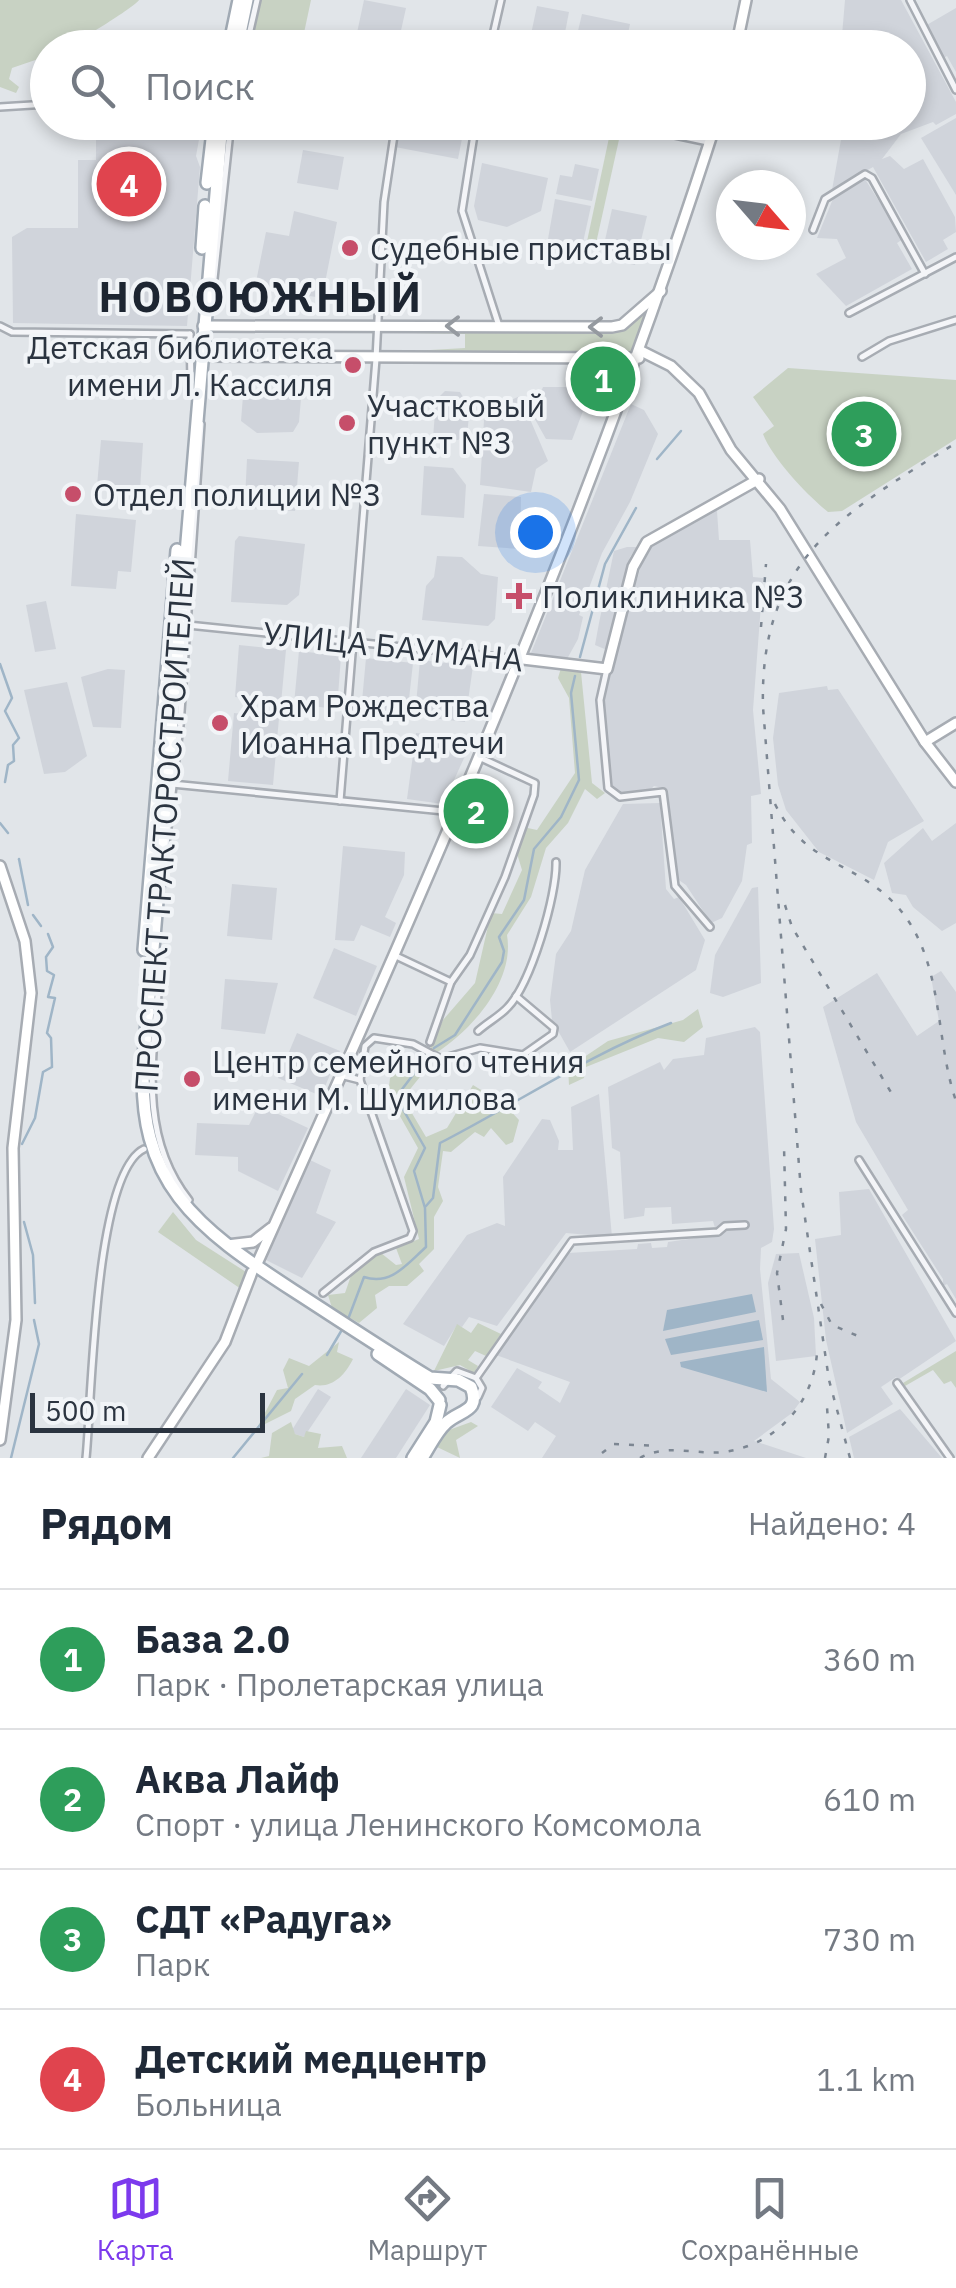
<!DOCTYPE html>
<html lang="ru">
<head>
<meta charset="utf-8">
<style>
	:root { --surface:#fff; --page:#f2f2f3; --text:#1f2937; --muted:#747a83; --line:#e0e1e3; --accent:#7c3aed }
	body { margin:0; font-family:"IBM Plex Sans",sans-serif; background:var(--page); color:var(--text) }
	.compass { position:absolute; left:716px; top:170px; width:90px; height:90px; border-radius:50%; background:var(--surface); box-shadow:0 5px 15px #0003; rotate:118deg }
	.scale { position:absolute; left:30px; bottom:25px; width:235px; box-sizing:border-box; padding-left:10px; border:5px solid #2b3440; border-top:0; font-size:28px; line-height:35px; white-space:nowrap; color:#2b3440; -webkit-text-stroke:8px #f1f4f7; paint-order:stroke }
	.you { position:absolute; left:535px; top:532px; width:35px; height:35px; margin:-25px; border:8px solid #fff; border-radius:50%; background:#1a73e8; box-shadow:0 0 0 15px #1a73e833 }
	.badge { display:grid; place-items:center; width:65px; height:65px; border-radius:50%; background:var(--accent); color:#fff; font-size:32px; font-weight:700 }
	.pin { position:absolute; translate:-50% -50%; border:5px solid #fff; box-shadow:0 2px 10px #0006 }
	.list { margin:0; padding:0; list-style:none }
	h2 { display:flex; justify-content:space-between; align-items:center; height:130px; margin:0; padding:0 40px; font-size:42px }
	h2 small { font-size:32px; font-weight:400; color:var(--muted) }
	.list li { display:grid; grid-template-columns:65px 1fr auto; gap:30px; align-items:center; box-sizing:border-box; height:140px; padding:0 40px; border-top:2px solid var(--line) }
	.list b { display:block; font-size:38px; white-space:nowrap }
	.list p { margin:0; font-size:32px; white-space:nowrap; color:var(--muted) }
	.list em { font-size:32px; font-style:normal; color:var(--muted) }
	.icon { flex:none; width:55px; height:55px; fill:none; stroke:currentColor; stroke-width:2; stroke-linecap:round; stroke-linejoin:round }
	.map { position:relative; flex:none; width:956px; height:1458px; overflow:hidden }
	.search { position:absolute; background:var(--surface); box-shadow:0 5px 15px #0003; left:30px; right:30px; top:30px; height:110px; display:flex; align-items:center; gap:25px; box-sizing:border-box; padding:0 35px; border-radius:55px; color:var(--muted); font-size:38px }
	.sheet { height:690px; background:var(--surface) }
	nav { display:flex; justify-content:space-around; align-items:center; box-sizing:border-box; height:140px; border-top:2px solid var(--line); background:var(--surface); font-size:28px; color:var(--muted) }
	nav a { display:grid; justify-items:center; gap:5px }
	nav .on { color:var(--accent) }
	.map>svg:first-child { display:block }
	.built { fill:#d0d4db }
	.green { fill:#c8d2c3 }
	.water { fill:#9fb5c7 }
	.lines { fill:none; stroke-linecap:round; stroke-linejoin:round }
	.stream { stroke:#9fb5c7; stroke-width:2.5 }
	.street-casing { stroke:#a7acb3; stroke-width:10 }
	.secondary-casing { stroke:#a7acb3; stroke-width:14 }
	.primary-casing { stroke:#a1aab4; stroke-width:16 }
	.street { stroke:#f4f5f8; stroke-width:5 }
	.secondary { stroke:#fff; stroke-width:9 }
	.primary { stroke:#fff; stroke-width:11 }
	.rail { stroke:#7c8692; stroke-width:2.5; stroke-dasharray:5 10; stroke-linecap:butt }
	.oneway { stroke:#959aa0 }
	.poi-dot { fill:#c64e6a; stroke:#f1f4f7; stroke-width:4 }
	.labels { text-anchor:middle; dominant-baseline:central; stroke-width:8; stroke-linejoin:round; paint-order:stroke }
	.poi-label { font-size:32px; fill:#2b3440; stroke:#f1f4f7; text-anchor:start }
	.street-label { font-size:32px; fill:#2b3440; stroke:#f1f4f7 }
	.district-label { font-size:42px; font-weight:bold; letter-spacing:2.5px; fill:#1d2531; stroke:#f1f4f7 }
</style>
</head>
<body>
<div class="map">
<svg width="956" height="1458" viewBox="0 0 956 1458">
	<rect width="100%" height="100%" fill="#e1e5e9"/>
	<g class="built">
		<path d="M364,0l42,8 -6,27 20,4 -1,8h-65z"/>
		<path d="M845,0h56l55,102v12l-20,11 -3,-3 -32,12 -19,25 8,-3 14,13 19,-10 32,58 1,15 -13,8 5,9 -22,13 -53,-95 -41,23 12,-67 64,-1v-74l-67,-1z"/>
		<path d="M537,6l32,6 -6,31 -33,-4z"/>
		<path d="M956,8v64l-9,-16 -6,3 -16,-33z"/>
		<path d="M582,14l48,10 -5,23 -51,1z"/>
		<path d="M956,118v77l-35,-57z"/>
		<path d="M127,123h75l-6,33 4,11 -13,159 -174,-3 -1,-86 15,-9h51v-68h18v-31l27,1z"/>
		<path d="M400,123h65l-7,36 -63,-12z"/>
		<path d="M303,150l41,7 -6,33 -41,-7z"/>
		<path d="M482,163l66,15 -7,33 -34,16 -29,-7 -4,-14z"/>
		<path d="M575,164l24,5 -7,32 -36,-7 4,-19 12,2z"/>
		<path d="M863,176l40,63 -6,4 15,26 -66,37 -30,-32 30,-16 -9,-19 -20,-1 18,-44z"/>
		<path d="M555,199l36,7 -11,50 -29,-7 -3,-10z"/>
		<path d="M612,209l35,7 -12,49 -34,-7z"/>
		<path d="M294,211l43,11 -15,76 -67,-11 11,-55 23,4z"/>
		<path d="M543,387h31l12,16 -14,37 -26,-1 -14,-25z"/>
		<path d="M249,391l47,1 5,6 -2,24 -6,10 -36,1 -16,-12 2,-25z"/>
		<path d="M445,391l15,1 10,16 -3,26 -9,6 -25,-2 3,-38z"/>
		<path d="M520,396l28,65 -12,8 -5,23 -51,-7 4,-65 15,-5 -1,-9z"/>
		<path d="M631,404l13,6 14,24 -28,68 -28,51 -23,62 4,2 -5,22 -11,20 -36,-6z"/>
		<path d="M101,440l42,3 -3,47 -43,-4z"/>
		<path d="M247,459l52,3 -4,49 -43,-3 -7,-9z"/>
		<path d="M424,466l29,2 13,17 -2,33 -43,-3z"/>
		<path d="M484,494l37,3 -1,52 -42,-3z"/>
		<path d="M711,508l6,3 2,29h31l3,37 10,1 -10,132 8,84 -10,2 1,47 -5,2 -5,36 -20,37 -11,5 -25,-38 -10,-7 -9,-89 -13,-3 -5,5 -30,2 -9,-10 -7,-85 40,-139 10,-18z"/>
		<path d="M76,514l60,6 -5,52 -13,-1 -2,18 -45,-3z"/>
		<path d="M239,536l66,8 -6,51 -12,10 -56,-3 4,-61z"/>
		<path d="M627,547h10l-7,10 -23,93 -12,-5 4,-22 15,-72z"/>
		<path d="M437,556l25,1 19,17 17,3 -3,42 -7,7 -66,-6 4,-34 8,-9z"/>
		<path d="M46,601l10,48 -21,3 -9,-47z"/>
		<path d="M239,645l47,5 -5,53 -46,-6z"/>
		<path d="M299,651l42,5 -4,53 -43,-5z"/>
		<path d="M366,658l47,5 -6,54 -46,-5z"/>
		<path d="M420,660l53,6 -8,56 -50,-6z"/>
		<path d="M108,669l17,1 -4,58 -28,-1 -3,-12 -9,-38z"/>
		<path d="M67,682l20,74 -22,16 -21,2 -20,-84z"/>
		<path d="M827,686l1,4 10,-1 86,132 -36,21 -14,38 -55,-28 -33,-42 -8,-25 -5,-47 6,-45z"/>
		<path d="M234,713l45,5 -6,67 -45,-4z"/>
		<path d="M416,733l45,6 9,6 -27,59 -36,-5z"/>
		<path d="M660,803l6,86 8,10 5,-2 26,43 -9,30 -126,82 -18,-32 -2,-20 6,-46 15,-23 14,-61 38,-66z"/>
		<path d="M956,823v100l-14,8 -29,-24 -7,-12 -14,-2 -8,-30 39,-35 9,13z"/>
		<path d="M343,846l62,6 -1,23 -19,42 11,6 -6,14 -29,-12 -7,16 -19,-1z"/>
		<path d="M232,884l45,4 -5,52 -45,-4z"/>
		<path d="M758,887l3,96 -38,14 -13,-4 5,-38 37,-67z"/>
		<path d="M334,948l43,18 -21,50 -43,-18z"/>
		<path d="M941,971l15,21v307l-9,-15 -4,2v-7l-41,-64 6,-5 -52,-88 -33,-115 54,-34 40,63 22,-15 -8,-44z"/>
		<path d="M225,979l53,4 -13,51 -44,-5z"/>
		<path d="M755,1027l5,5 14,197 -2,13 -11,6 -1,21 11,110 29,23 -8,11 -38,28 52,17h-264l14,-22 -21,-14 -7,9 -37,-24 26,-39 25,14 -4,6 22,15 10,-21 -74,-27 72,-102 69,-4 1,-5 13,-1 1,5 15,-1 1,-5 49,-7 -4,-14 -41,3 -1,-17 -26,1 -1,8 -20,3 -4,-67 -8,-4 -4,-61 52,-25 4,8 9,-11 31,-4 2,-17z"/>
		<path d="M297,1033l43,18 -19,45 -43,-18z"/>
		<path d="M599,1094l13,143 -46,-4 -69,93 -28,-9 -7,10 -5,-2 -13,21 -41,-22 64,-89 30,-12 8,3 -2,-49 39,-58 8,1 9,21 -1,9h15l-2,-43z"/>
		<path d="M259,1105l49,23 -30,63 -40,-20v-14l-43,-2 2,-32 52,2z"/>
		<path d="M310,1160l21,10 -15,43 20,9 -34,56 -38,-19z"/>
		<path d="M869,1189l87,152 -58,39 -2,-3 -15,10 12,17 -46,29 -21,-93 -11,-101 26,-4 -2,-43z"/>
		<path d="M799,1253l15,65 2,38 -40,5 -8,-78 8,-29z"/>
		<path d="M318,1389l13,8 -27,40 -9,-3 -3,-4z"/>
		<path d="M406,1389l24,16 -34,53h-35z"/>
		<path d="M900,1409l42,49h-88l-5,-21z"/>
	</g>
	<g class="green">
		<path d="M0,0h139c-3,6 -67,46 -75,48 -5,1 -11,0 -16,0l-1,8 -35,12 -3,11 10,8 -3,6 -16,-6z"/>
		<path d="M259,0h52l-10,47 -49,-1z"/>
		<path d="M610,133l10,2 -25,113 -9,-2z"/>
		<path d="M653,297l-19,60 -217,-2 -4,-4 52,-3v-14l-52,-1 10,-7 189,1z"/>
		<path d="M788,368l168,12v59l-114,72 -14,1c-21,-17 -56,-54 -65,-78l11,-8 -21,-29z"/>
		<path d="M561,668l20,4 11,111 13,10 -8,6 -12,-10 -17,34 -22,25 -15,49 -24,38c8,46 -35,95 -71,118l-6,-4 13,-29 32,-37 16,-70 11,1 20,-44 -7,-23 8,-20 14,3 38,-57 -6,-75 -11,-20z"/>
		<path d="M698,1009l5,18 -19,15 -26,-4 -72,29 -2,11 -15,7 -1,-17 40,-27 75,-21z"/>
		<path d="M424,1053l8,9 -29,36 23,39 21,-9 26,-43 31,19 15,16 -6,22 -7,3 -15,-17 -7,9 -9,-5 -24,20 -8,-1 -5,36 5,14 -9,16v32l-15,15 5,7 -17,15h-18l-14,9 2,13 -18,15 -27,-15 -4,-13 17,-2 9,-26 27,-14 15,12 6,-1 -6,-16 23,-9 -15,-62 14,-29 -30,-53 2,-17z"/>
		<path d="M173,1212l23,28 50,32 -5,17 -83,-57z"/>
		<path d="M478,1323l23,11 -15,22 -11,-5 -7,9 10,6 -4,7 -14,-8 -26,6 23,-47 14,9z"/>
		<path d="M339,1342l-2,10 16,7c-8,16 -20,29 -38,26l-20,14 -4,12 -34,17 20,-38 11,-2 -5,-18 6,-12 20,8z"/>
		<path d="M956,1351v37l-5,-7 -7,3 -11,-14 -28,16 -2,-3z"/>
		<path d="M291,1422l4,12 9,3 2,-6 15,3 -3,14 24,-2 5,12h-86l8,-2 3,-23z"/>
		<path d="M471,1422l7,4 -22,14 4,18 -23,-11 12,-17z"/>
	</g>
	<g class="water">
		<path d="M752,1294l4,18 -93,19 4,-21z"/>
		<path d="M759,1320l4,20 -92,15 -6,-16z"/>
		<path d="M764,1347l3,45 -86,-25 -1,-5z"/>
	</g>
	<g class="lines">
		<g class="stream">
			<path d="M657,459l24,-28"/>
			<path d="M580,657l25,-93 31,-56"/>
			<path d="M0,664l12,34 -7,13 14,27 -6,7 1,16 -6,4 -3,17"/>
			<path d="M0,823l8,10"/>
			<path d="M19,859l9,46"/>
			<path d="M33,915l8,11"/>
			<path d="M434,1048l21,-13 47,-73 2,-11 -5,-14 25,-37 10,-51 27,-32 18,-37 -8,-87 4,-17"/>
			<path d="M22,1144l13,-26 8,-46 9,-5 -1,-29 -4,-5 8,-35 -7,-1 6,-22 -7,-4 -1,-14 7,-10 -5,-13"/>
			<path d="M426,1206l7,-8 7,-55c78,-40 149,-89 231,-120"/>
			<path d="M24,1222l9,33 2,48"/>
			<path d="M347,1322l17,-45c27,9 43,-13 62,-30l-1,-39 -11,-37 11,-23 -29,-51 30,-39"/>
			<path d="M327,1355l16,-27"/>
			<path d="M11,1458l28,-114 -5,-24"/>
			<path d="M233,1458l69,-84"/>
		</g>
		<g class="street-casing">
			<g id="street">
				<path d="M910,0l46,90"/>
				<path d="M154,48l33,-13 39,9"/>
				<path d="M246,48l11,-48"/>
				<path d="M490,48l11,-48"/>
				<path d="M0,107l48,-3"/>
				<path d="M476,122l-14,89 37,115"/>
				<path d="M613,122l95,20"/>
				<path d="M813,230l12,-31 40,-25 7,4 53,96"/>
				<path d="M213,288l18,-166"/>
				<path d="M849,313l107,-56"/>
				<path d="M0,326l12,6 178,2"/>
				<path d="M190,334l1,48"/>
				<path d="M862,357l27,-16 67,-21"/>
				<path d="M188,625l332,34"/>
				<path d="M607,669l-7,31 8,88 12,9 43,-5 12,94 35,41"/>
				<path d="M172,784l282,28"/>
				<path d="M340,801l36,-442 8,-157 12,-80"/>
				<path d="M166,845l14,-119 21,-302"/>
				<path d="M156,955l4,17c-6,78 -24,161 29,228"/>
				<path d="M396,956l55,26"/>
				<path d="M478,1031c10,-9 22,-15 30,-24 23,-24 49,-112 48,-145"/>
				<path d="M430,1042l21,-60 19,-27 35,-78 29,-82 1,-12 -54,-25"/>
				<path d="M360,1080l5,-34 9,-8 39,6 28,15 39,-11 43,7 30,-21 1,-6 -38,-32"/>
				<path d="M859,1160l97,153"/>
				<path d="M323,1293l51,-41 36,-14 3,-7 -53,-151 -16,-4"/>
				<path d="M476,1378l96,-137 146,-9 7,-6 20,-1"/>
				<path d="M476,1378l6,10 -4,9"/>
				<path d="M897,1383l53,75"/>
				<path d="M443,1386l14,-15 19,7"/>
				<path d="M86,1458c6,-57 8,-285 58,-309"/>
			</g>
		</g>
		<g class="secondary-casing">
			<g id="secondary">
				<path d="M736,48l10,-48"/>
				<path d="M203,326l409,1 10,-2 39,-34"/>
				<path d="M641,351l30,15 28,27 32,57 49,59 145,233 31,40"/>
				<path d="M201,356l438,2"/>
				<path d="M523,659l84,10 26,-102 14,-25 112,-63"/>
				<path d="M925,742l31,-19"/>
				<path d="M0,866l25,75 6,52 -18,155 3,172 -16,120"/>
				<path d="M227,1245l26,-3 18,-14"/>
				<path d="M256,1266c170,-380 333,-746 460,-1144"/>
				<path d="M148,1458l77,-116 27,-70"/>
			</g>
		</g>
		<g class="primary-casing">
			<g id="primary">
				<path d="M229,48l10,-48"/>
				<path d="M237,48l10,-48"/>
				<path d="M222,122l-78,935c-9,126 53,171 150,234 45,29 90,59 136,87l28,2 13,7c10,25 -11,23 -25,36 -10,9 -16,23 -24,35"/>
				<path d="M207,183l7,-61"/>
				<path d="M202,248l3,-42"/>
				<path d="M144,950l33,-400"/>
				<path d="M378,1354l52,35 9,11"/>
				<path d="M413,1458l23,-36 4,-17"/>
			</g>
		</g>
		<use href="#street" class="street"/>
		<use href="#secondary" class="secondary"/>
		<use href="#primary" class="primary"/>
		<g class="rail">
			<path d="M761,627l5,-63"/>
			<path d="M775,804c30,61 80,57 121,101 49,54 38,132 60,196"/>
			<path d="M785,905l7,22 100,167"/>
			<path d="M821,1304l11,21 26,11"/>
			<path d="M783,1320l-6,-47 9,-44 -2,-83"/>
			<path d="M602,1453l12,-9 44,2"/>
			<path d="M640,1458c27,-15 55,-3 84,-6 51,-7 89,-47 93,-99"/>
			<path d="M825,1458l4,-22 -2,-29"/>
			<path d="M850,1458l-21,-78 -28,-189 -38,-484c-4,-149 81,-194 193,-264"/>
		</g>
	</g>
	<defs><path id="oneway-chevron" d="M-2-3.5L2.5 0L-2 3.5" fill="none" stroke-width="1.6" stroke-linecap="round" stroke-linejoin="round" transform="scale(2.5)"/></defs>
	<g class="oneway">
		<use href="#oneway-chevron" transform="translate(453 326) rotate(-180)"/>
		<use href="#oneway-chevron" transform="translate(596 327) rotate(180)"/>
	</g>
	<g class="poi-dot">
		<circle cx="350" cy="248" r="10"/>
		<circle cx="353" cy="365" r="10"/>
		<circle cx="347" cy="423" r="10"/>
		<circle cx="73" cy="494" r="10"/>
		<path d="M514 581h10v10h10v10h-10v10h-10v-10h-10v-10h10z"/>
		<circle cx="220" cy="723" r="10"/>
		<circle cx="192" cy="1079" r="10"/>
	</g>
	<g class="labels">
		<g class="poi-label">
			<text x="370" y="248">Судебные приставы</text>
			<text x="333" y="347" text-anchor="end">Детская библиотека<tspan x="333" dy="37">имени Л. Кассиля</tspan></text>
			<text x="367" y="405">Участковый<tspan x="367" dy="37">пункт №3</tspan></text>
			<text x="93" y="494">Отдел полиции №3</text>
			<text x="542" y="596">Поликлиника №3</text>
			<text x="240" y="705">Храм Рождества<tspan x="240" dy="37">Иоанна Предтечи</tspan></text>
			<text x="212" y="1061">Центр семейного чтения<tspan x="212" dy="37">имени М. Шумилова</tspan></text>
		</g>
		<g class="street-label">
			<text transform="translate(393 646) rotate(6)">УЛИЦА БАУМАНА</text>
			<text transform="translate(164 825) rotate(-86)">ПРОСПЕКТ ТРАКТОРОСТРОИТЕЛЕЙ</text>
		</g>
		<g class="district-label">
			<text x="261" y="296">НОВОЮЖНЫЙ</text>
		</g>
	</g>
</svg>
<svg class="compass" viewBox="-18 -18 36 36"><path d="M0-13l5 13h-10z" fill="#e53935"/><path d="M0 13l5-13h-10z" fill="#747a83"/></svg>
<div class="scale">500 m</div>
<div class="you"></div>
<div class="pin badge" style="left:603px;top:379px;background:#2e9e5b">1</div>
<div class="pin badge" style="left:476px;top:811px;background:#2e9e5b">2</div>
<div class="pin badge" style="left:864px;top:434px;background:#2e9e5b">3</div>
<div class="pin badge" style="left:129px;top:184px;background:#e0444e">4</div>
<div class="search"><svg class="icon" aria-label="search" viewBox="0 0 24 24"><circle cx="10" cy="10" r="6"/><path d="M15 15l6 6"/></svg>Поиск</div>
</div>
<section class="sheet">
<h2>Рядом<small>Найдено: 4</small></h2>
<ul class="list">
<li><span class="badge" style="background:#2e9e5b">1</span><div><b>База 2.0</b><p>Парк · Пролетарская улица</p></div><em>360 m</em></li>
<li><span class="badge" style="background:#2e9e5b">2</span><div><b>Аква Лайф</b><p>Спорт · улица Ленинского Комсомола</p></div><em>610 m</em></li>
<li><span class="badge" style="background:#2e9e5b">3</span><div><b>СДТ «Радуга»</b><p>Парк</p></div><em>730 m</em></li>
<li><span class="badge" style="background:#e0444e">4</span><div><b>Детский медцентр</b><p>Больница</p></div><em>1.1 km</em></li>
</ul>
</section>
<nav>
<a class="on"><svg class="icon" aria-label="map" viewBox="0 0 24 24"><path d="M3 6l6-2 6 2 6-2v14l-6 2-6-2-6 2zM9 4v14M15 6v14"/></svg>Карта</a>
<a><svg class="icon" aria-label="directions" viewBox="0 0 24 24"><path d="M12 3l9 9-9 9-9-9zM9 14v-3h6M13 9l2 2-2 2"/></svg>Маршрут</a>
<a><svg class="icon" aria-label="saved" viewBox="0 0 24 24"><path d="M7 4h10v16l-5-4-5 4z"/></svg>Сохранённые</a>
</nav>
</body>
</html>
